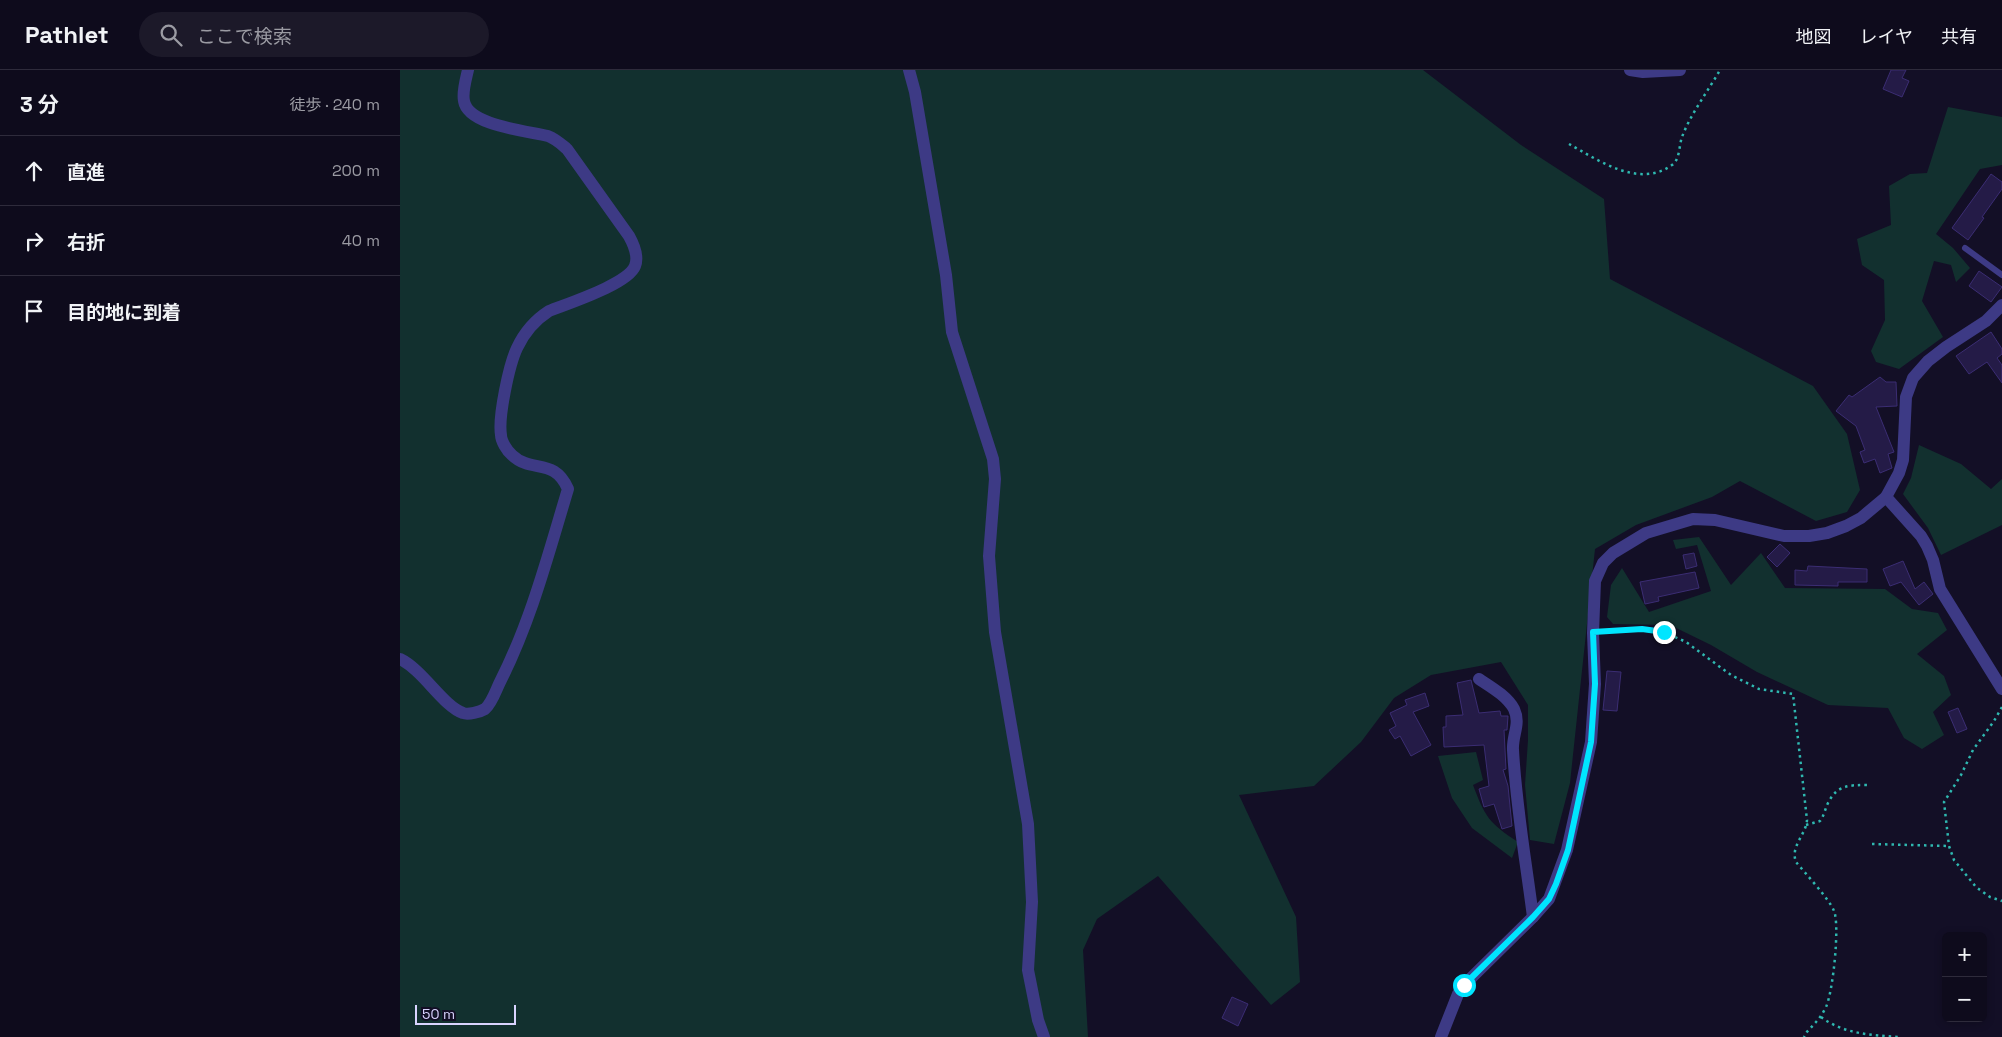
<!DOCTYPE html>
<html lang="ja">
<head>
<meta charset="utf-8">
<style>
	:root { --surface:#0e0b1c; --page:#1c1929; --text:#f1f3f6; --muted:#9b9ba3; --line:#2e2b3b }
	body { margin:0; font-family:"Space Grotesk","Noto Sans JP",sans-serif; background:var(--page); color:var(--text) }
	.controls { position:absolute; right:15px; bottom:15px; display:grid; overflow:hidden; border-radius:8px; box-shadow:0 2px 8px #0003 }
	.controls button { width:45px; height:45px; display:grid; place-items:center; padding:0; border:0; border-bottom:1px solid var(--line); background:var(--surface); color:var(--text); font:25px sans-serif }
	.scale { position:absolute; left:15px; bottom:12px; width:101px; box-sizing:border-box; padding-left:5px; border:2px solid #d9d4ff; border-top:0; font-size:14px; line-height:18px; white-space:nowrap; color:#d9d4ff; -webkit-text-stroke:4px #130f26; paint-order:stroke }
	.stop { position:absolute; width:15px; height:15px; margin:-11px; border:4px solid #00e5ff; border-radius:50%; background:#fff }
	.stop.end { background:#00e5ff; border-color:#fff; box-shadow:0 1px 5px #0008 }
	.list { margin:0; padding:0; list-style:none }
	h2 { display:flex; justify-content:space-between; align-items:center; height:65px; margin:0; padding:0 20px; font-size:21px }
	h2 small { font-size:16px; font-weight:400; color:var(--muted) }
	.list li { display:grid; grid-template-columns:32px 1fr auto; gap:15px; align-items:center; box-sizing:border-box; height:70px; padding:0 20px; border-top:1px solid var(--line) }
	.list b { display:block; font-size:19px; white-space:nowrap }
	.list em { font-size:16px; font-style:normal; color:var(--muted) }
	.icon { flex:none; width:28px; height:28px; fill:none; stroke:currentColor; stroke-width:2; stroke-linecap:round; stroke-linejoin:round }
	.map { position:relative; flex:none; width:1602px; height:967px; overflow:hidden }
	header { display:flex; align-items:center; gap:30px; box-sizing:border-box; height:70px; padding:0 25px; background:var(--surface); border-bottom:1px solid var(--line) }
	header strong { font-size:24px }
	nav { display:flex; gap:28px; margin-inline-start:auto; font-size:18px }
	.search { width:350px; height:45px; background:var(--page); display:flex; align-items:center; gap:12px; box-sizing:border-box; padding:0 18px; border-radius:28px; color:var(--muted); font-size:19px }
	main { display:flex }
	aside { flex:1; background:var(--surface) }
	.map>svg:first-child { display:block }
	.green { fill:#12302f }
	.building { fill:#241b47; stroke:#3b2d73 }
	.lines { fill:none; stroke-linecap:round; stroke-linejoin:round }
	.path { stroke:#2fb8b0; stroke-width:2.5; stroke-dasharray:2.5 4; stroke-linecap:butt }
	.service { stroke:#3d3a85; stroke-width:6 }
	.minor { stroke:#3d3a85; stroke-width:12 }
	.route { stroke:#00e5ff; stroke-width:6 }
</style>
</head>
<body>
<header>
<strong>Pathlet</strong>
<div class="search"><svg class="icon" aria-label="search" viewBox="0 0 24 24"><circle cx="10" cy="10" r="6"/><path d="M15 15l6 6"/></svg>ここで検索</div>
<nav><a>地図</a><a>レイヤ</a><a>共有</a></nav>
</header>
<main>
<aside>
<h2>3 分<small>徒歩 · 240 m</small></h2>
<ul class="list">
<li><svg class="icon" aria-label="ahead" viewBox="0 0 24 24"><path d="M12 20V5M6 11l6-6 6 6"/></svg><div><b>直進</b></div><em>200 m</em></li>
<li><svg class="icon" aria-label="right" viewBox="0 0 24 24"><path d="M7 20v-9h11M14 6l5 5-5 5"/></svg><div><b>右折</b></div><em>40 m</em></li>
<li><svg class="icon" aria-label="arrive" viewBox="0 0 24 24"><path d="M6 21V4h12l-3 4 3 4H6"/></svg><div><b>目的地に到着</b></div></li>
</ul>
</aside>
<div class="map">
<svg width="1602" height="967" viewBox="0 0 1602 967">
	<rect width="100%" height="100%" fill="#130f26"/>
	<g class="green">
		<path d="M0,0h1023l98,75 83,54 6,80 203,107 34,48 13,56 -13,22 -31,9 -76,-40 -28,16 -76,28 -41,24 -25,234 -16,61 -24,-4 -5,-55 3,-45v-35l-27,-43 -70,13 -37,23 -33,44 -47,44 -75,9 57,122 4,65 -29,23 -113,-129 -61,43 -14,31 5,87h-688z"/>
		<path d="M1548,37l54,10v48l-22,4 -44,65 17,14 17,20 -14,14 -5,-17 -17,-4 -12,40 21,36 -44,32 -23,-7 -5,-11 14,-31 -1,-40 -22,-15 -5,-26 34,-14 -2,-39 21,-12 17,-1z"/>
		<path d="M1519,375l42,19 30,25 11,-10v46l-61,30 -13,-27 -25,-34 8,-16z"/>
		<path d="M1299,467l32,48 30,-32 24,35 100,1 27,20 26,4 9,17 -30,24 27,22 7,19 -18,17 11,23 -22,14 -18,-11 -16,-30 -60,-3 -71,-33 -46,-27 -41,-20 -57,-1 -6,-7 4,-32 11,-17 27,44 62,-21 -14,-46 -21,4 -3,-9z"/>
		<path d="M1076,682l7,28 -10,5c12,32 16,38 45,57l-6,16 -40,-30 -20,-30 -14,-42z"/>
	</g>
	<g class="building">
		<path d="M1491,0h15l-4,8 7,3 -7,16 -19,-8z"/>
		<path d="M1591,104l11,8v7l-20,28 2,1 -16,22 -16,-12z"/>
		<path d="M1579,201l23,16 -11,15 -22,-16z"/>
		<path d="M1591,262l11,17v5l-5,4 5,7v18l-15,-21 -18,12 -13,-18z"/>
		<path d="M1480,307l6,5h10l1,24 -21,1 18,45 -6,2 4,14 -12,5 -5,-14 -11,4 -4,-11 5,-2 -9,-24 -20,-15 13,-16 3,2z"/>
		<path d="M1380,474l10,9 -13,14 -10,-10z"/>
		<path d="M1294,483l3,13 -11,3 -3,-14z"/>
		<path d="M1503,491l12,28 9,-7 9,12 -14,11 -18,-23 -11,4 -7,-17z"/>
		<path d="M1408,496l59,3v13h-29v4l-43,-1v-15l12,1z"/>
		<path d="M1295,502l4,16 -41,9 1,4 -14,3 -5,-22z"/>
		<path d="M1207,601l14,1 -4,39 -14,-1z"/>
		<path d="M1071,610l8,33 21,-2 1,5h7l-1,14h-3l2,39 -3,1 5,16 4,40 -10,3 -8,-25 -10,3 -5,-18 10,-3 -5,-41 -40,2 -1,-20h3v-11l17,-1 -6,-32z"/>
		<path d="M1025,623l4,13 -16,6 18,33 -20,11 -11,-20 -5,3 -6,-9 7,-4 -6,-13 17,-8 -2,-5z"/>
		<path d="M1558,638l9,21 -10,4 -9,-21z"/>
		<path d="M832,927l16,7 -10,22 -16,-8z"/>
	</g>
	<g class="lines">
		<g class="path">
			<path d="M1169,74c29,16 70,45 103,21 8,-5 7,-20 10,-28 8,-22 26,-46 38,-67"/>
			<path d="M1205,562l37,-3 22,3 22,10 45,33 28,14 34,5 14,126c-1,15 -17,26 -11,42 9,11 34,38 38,49 6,14 -1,81 -8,96 -5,11 -13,18 -21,27l-1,3"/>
			<path d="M1602,637l-8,14 -21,29 -12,25 -17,27 5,44 5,14 22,27 14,10 12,4"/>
			<path d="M1406,755l14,-4c4,-5 5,-12 8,-18 9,-18 21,-18 40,-18"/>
			<path d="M1472,774l77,2"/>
			<path d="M1421,947c23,17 49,18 77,20"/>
		</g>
		<path class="service" d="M1565,178l37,27"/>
		<g class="minor">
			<path d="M509,0l6,22 31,183 6,57 41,127 2,20 -6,77 6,76 33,192 4,78 -4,68 10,50 6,17"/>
			<path d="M1230,0l13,2 37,-2"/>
			<path d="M1486,427l35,39 6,10 6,14 7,29 62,100"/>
			<path d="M0,589c23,11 43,47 63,54 5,2 17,-1 22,-4 7,-6 11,-19 15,-27 31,-61 48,-127 68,-193 -14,-32 -36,-15 -56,-34 -5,-4 -11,-14 -11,-20 -3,-18 8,-70 16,-87 7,-15 18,-28 32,-37 20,-8 79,-27 86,-45 4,-10 -1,-21 -6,-30l-62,-87c-6,-5 -11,-10 -19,-13 -19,-5 -80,-10 -84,-35 -2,-9 2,-22 4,-31"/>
			<path d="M1079,609c12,8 28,17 35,30 7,15 -2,26 -1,41 3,56 13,112 20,167"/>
			<path d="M1041,967l17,-43 6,-9 69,-68 16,-18 18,-49 24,-108 4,-58 -2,-51 2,-52 8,-18 10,-10 33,-20 47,-14 22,1 69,16h25l18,-3 19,-7 15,-8 25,-21 13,-24 4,-13 3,-63 7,-19 15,-17 18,-14 40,-26 16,-16"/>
		</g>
	</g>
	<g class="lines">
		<path class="route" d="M1064,915l69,-68 16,-18 7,-15 12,-34 23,-108 4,-58 -2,-52 49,-3 22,3"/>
	</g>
</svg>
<div class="controls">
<button>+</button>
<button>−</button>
</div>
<div class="scale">50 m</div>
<div class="stop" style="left:1064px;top:915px"></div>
<div class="stop end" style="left:1264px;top:562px"></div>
</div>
</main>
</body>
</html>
